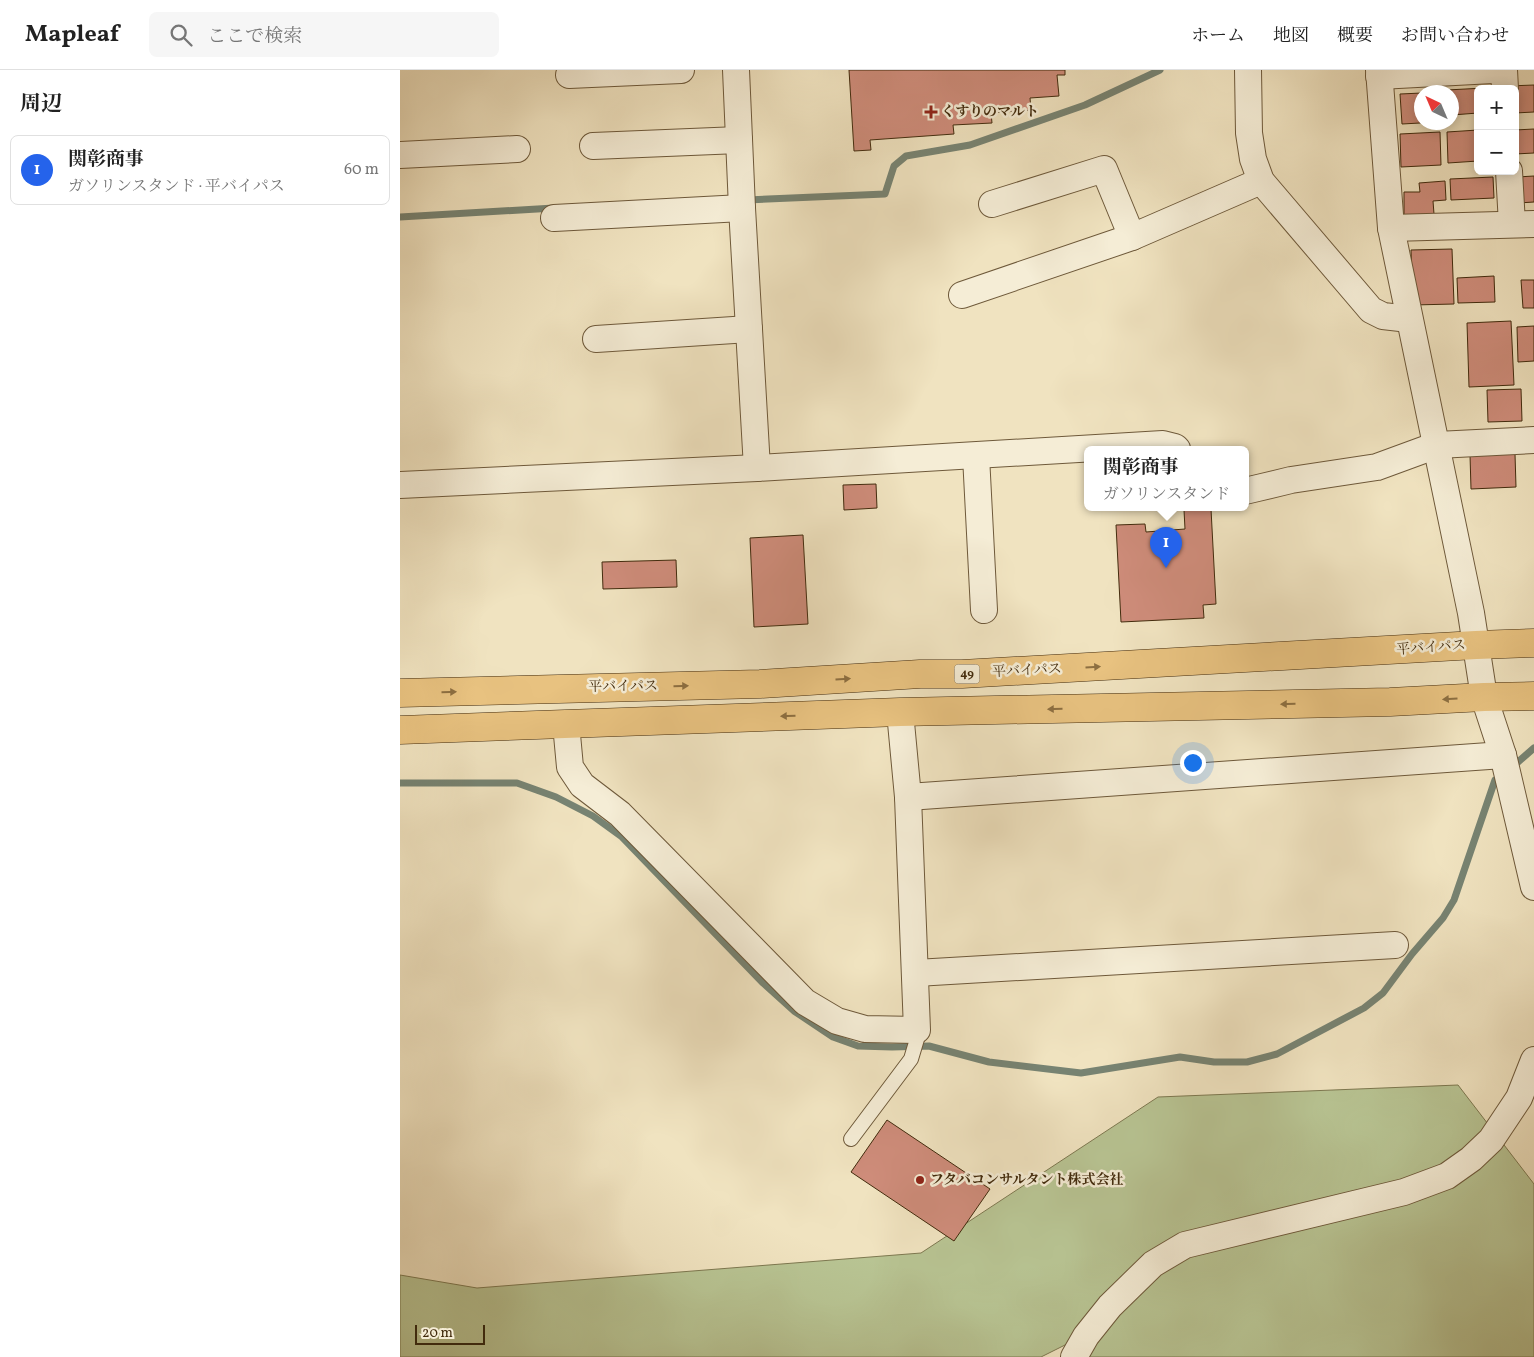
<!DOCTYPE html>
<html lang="ja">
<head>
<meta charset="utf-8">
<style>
	:root { --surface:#fff; --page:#f6f6f6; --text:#222; --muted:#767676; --line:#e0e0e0; --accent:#2563eb }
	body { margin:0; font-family:Vollkorn,"Noto Serif JP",serif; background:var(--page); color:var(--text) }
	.controls { position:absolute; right:15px; top:15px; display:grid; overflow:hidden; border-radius:8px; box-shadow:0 2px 12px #0003 }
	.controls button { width:45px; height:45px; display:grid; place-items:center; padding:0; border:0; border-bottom:1px solid var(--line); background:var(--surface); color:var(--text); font:25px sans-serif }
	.compass { position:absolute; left:1014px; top:15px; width:45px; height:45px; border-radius:50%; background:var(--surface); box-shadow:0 2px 12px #0003; rotate:316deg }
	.scale { position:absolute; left:15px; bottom:12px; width:70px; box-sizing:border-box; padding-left:5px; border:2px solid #422b0d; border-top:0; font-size:14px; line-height:18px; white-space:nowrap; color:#422b0d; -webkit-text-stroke:4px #f5edd6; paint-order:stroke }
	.you { position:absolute; left:792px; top:692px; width:18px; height:18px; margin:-12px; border:4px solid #fff; border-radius:50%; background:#1a73e8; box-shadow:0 0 0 8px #1a73e833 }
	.badge { display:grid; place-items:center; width:32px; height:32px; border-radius:50%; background:var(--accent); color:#fff; font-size:16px; font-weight:700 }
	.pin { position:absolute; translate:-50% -41px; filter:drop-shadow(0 1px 2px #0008) }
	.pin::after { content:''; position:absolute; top:26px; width:18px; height:15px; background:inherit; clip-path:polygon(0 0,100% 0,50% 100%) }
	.popup { position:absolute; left:684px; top:376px; width:165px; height:65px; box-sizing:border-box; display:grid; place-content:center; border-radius:8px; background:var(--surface); filter:drop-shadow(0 1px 4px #0005); font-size:16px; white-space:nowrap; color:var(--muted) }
	.popup b { font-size:19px; color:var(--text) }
	.popup::after { content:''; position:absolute; left:50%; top:100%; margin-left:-10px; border:10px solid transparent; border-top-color:var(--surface) }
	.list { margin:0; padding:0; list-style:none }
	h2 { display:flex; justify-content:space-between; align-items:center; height:65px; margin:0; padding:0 20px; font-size:21px }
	h2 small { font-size:16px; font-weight:400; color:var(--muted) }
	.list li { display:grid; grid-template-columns:32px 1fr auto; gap:15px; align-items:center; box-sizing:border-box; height:70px; margin:0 10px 10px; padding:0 10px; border:1px solid var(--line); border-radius:8px }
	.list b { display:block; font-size:19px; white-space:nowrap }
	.list p { margin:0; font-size:16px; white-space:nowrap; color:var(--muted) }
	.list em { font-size:16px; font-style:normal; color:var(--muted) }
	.icon { flex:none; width:28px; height:28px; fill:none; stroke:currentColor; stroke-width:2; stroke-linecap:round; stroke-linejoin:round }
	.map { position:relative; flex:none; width:1134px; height:1287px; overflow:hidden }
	header { display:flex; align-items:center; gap:30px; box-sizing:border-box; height:70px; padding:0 25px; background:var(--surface); border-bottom:1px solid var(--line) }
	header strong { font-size:24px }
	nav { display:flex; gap:28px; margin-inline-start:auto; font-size:18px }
	.search { width:350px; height:45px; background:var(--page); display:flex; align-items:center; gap:12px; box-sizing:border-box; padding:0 18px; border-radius:8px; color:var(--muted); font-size:19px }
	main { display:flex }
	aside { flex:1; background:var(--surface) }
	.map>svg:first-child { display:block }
	.green { fill:#b8c493; stroke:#7d7850 }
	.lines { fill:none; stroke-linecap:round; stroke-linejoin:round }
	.stream { stroke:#778372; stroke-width:7 }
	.building { fill:#ce8c7a; stroke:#422b0d }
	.lane-casing { stroke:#6e593a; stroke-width:16 }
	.street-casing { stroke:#6e593a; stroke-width:28 }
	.highway-casing { stroke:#422b0d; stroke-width:29 }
	.lane { stroke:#f5edd6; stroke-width:14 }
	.street { stroke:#f5edd6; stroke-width:26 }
	.highway { stroke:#e8c280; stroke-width:28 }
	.oneway { fill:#8d6f41 }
	.poi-dot { fill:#8f2418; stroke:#f5edd6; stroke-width:2 }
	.labels { text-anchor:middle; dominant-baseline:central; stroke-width:5; stroke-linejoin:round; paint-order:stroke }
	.shield { fill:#f5edd6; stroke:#786549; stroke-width:1 }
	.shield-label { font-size:12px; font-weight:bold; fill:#422b0d }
	.poi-label { font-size:14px; font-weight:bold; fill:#422b0d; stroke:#f5edd6; text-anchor:start }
	.street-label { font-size:14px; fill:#422b0d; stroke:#f5edd6 }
</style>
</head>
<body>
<header>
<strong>Mapleaf</strong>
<div class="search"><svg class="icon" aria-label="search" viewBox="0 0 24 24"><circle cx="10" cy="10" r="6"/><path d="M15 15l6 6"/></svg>ここで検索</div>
<nav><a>ホーム</a><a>地図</a><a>概要</a><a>お問い合わせ</a></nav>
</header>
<main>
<aside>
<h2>周辺<small></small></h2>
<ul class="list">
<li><span class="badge">1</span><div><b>関彰商事</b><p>ガソリンスタンド · 平バイパス</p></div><em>60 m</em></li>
</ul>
</aside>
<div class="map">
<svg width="1134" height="1287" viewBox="0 0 1134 1287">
	<rect width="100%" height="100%" fill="#f0e3c0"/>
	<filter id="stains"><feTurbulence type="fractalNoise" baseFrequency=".004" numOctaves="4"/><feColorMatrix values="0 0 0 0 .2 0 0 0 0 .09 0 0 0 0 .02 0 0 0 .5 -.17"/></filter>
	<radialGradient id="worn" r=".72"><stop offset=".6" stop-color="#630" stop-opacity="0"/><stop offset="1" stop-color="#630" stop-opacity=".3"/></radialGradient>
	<path class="green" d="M1058,1015l76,99v173h-456l-13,-12 -24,12h-641v-82l77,13 444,-35 237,-156z"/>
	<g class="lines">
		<g class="stream">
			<path d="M347,130l138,-6 9,-28 12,-10 64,-11 115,-40 75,-35"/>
			<path d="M0,147l154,-9"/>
			<path d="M1118,692l16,-14"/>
			<path d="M0,713h117l39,14 37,19 29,21 141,146 31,28 39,26 25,9 34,1 37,-1 60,16 92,11 99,-16 34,5h33l30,-8 87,-46 19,-15 29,-39 31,-36 11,-18 41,-120"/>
		</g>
	</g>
	<g class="building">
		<path d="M449,0h216v5h-8l2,21 -29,2 1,12 -40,3 1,10 -39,2 1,9 -84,6 1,10 -17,1z"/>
		<path d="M1134,15v27l-19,1v-24l-6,-3z"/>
		<path d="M1084,18l-6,1v24l-26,2v-23h-5v-2z"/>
		<path d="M1022,23v29h16l-36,2 -2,-30z"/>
		<path d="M1134,59v24l-19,1v-24z"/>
		<path d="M1078,60v31l-30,2 -1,-31z"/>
		<path d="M1040,62l1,33 -40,2 -1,-33z"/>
		<path d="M1134,106v26l-16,1 -1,-26z"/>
		<path d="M1093,107l1,21 -43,2 -1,-21z"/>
		<path d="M1045,111l1,19 -13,1 1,13 -30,1v-23h16l-1,-9z"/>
		<path d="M1052,179l2,55 -41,1 -2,-55z"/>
		<path d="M1094,206l1,26 -37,1 -1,-25z"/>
		<path d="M1121,210h13v28h-11z"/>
		<path d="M1111,251l3,64 -45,2 -2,-64z"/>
		<path d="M1134,256v35l-16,1 -1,-35z"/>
		<path d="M1121,319l1,32 -34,1 -1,-32z"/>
		<path d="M1115,384l1,33 -45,2 -1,-34z"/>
		<path d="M476,414l1,24 -33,2 -1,-25z"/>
		<path d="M811,439l5,95 -13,1 1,13 -83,4 -5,-97 29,-1 1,8 39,-3 -1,-19z"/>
		<path d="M403,465l5,89 -54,3 -4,-89z"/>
		<path d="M276,490l1,27 -74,2 -1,-27z"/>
		<path d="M487,1050l103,69 -36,52 -103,-69z"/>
	</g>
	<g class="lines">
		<g class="lane-casing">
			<path id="lane" d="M451,1069l60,-80 6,-20v-9"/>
		</g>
		<g class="street-casing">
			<g id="street">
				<path d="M336,0l6,138 15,260"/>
				<path d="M848,0l1,63 4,26 8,22 110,129 12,6 26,3"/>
				<path d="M979,0l12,158 80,385 13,84 19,58 31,132"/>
				<path d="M1104,0l1,19"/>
				<path d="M169,5l112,-5"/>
				<path d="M979,6l114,-6"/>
				<path d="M193,76l146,-6"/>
				<path d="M0,85l117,-6"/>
				<path d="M1109,101l3,53"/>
				<path d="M592,134l112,-35 28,68"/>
				<path d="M154,148l188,-10"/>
				<path d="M991,158l143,-4"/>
				<path d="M562,225l170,-58 129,-56"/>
				<path d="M196,269l153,-10"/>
				<path d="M576,386l8,154"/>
				<path d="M0,415l357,-17 406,-24 12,3 2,2"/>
				<path d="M845,421l46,-11 86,-13 60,-22 97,-5"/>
				<path d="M166,654l4,43 12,18 38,29 185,188 32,19 28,8 52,1 -9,-233 -8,-85"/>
				<path d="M508,727l595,-42"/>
				<path d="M516,903l479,-28"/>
				<path d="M674,1287l12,-21 24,-30 43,-42 32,-19 219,-53 43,-16 24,-17 20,-19 28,-42 15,-38"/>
			</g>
		</g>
		<g class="highway-casing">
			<g id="highway">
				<path d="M0,623l360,-9 160,-10h42l514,-29 58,-2"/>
				<path d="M0,660l500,-18 490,-10 94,-5 50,-1"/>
			</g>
		</g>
		<use href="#lane" class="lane"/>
		<use href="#street" class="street"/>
		<use href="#highway" class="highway"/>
	</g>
	<defs><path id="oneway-solid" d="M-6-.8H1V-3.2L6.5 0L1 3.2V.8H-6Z" transform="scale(1.25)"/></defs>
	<g class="oneway">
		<use href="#oneway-solid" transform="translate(693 597) rotate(-3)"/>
		<use href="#oneway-solid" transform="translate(443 609) rotate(-3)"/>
		<use href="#oneway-solid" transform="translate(281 616) rotate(-1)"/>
		<use href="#oneway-solid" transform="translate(49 622) rotate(-1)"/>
		<use href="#oneway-solid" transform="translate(1050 629) rotate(176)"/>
		<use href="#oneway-solid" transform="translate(888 634) rotate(179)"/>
		<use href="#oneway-solid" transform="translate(655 639) rotate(179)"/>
		<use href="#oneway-solid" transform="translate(388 646) rotate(178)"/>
	</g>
	<g class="poi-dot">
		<path d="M528.5 34.5h5v5h5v5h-5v5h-5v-5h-5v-5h5z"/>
		<circle cx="520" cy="1110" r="5"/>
	</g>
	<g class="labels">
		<rect class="shield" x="554.5" y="594.5" width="25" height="19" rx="4"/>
		<g class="shield-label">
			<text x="567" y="604">49</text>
		</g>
		<g class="poi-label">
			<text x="541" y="42">くすりのマルト</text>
			<text x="530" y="1110">フタバコンサルタント株式会社</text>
		</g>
		<g class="street-label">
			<text transform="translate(1031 578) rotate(-4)">平バイパス</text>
			<text transform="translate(627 601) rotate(-3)">平バイパス</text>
			<text transform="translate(223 617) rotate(-1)">平バイパス</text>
		</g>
	</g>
	<rect width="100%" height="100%" filter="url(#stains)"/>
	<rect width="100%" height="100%" fill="url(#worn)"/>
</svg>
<div class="controls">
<button>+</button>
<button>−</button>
</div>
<svg class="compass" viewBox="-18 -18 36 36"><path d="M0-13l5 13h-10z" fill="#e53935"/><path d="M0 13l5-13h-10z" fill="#767676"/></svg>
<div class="scale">20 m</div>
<div class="you"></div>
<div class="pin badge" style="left:766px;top:498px">1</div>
<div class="popup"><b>関彰商事</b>ガソリンスタンド</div>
</div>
</main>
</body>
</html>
